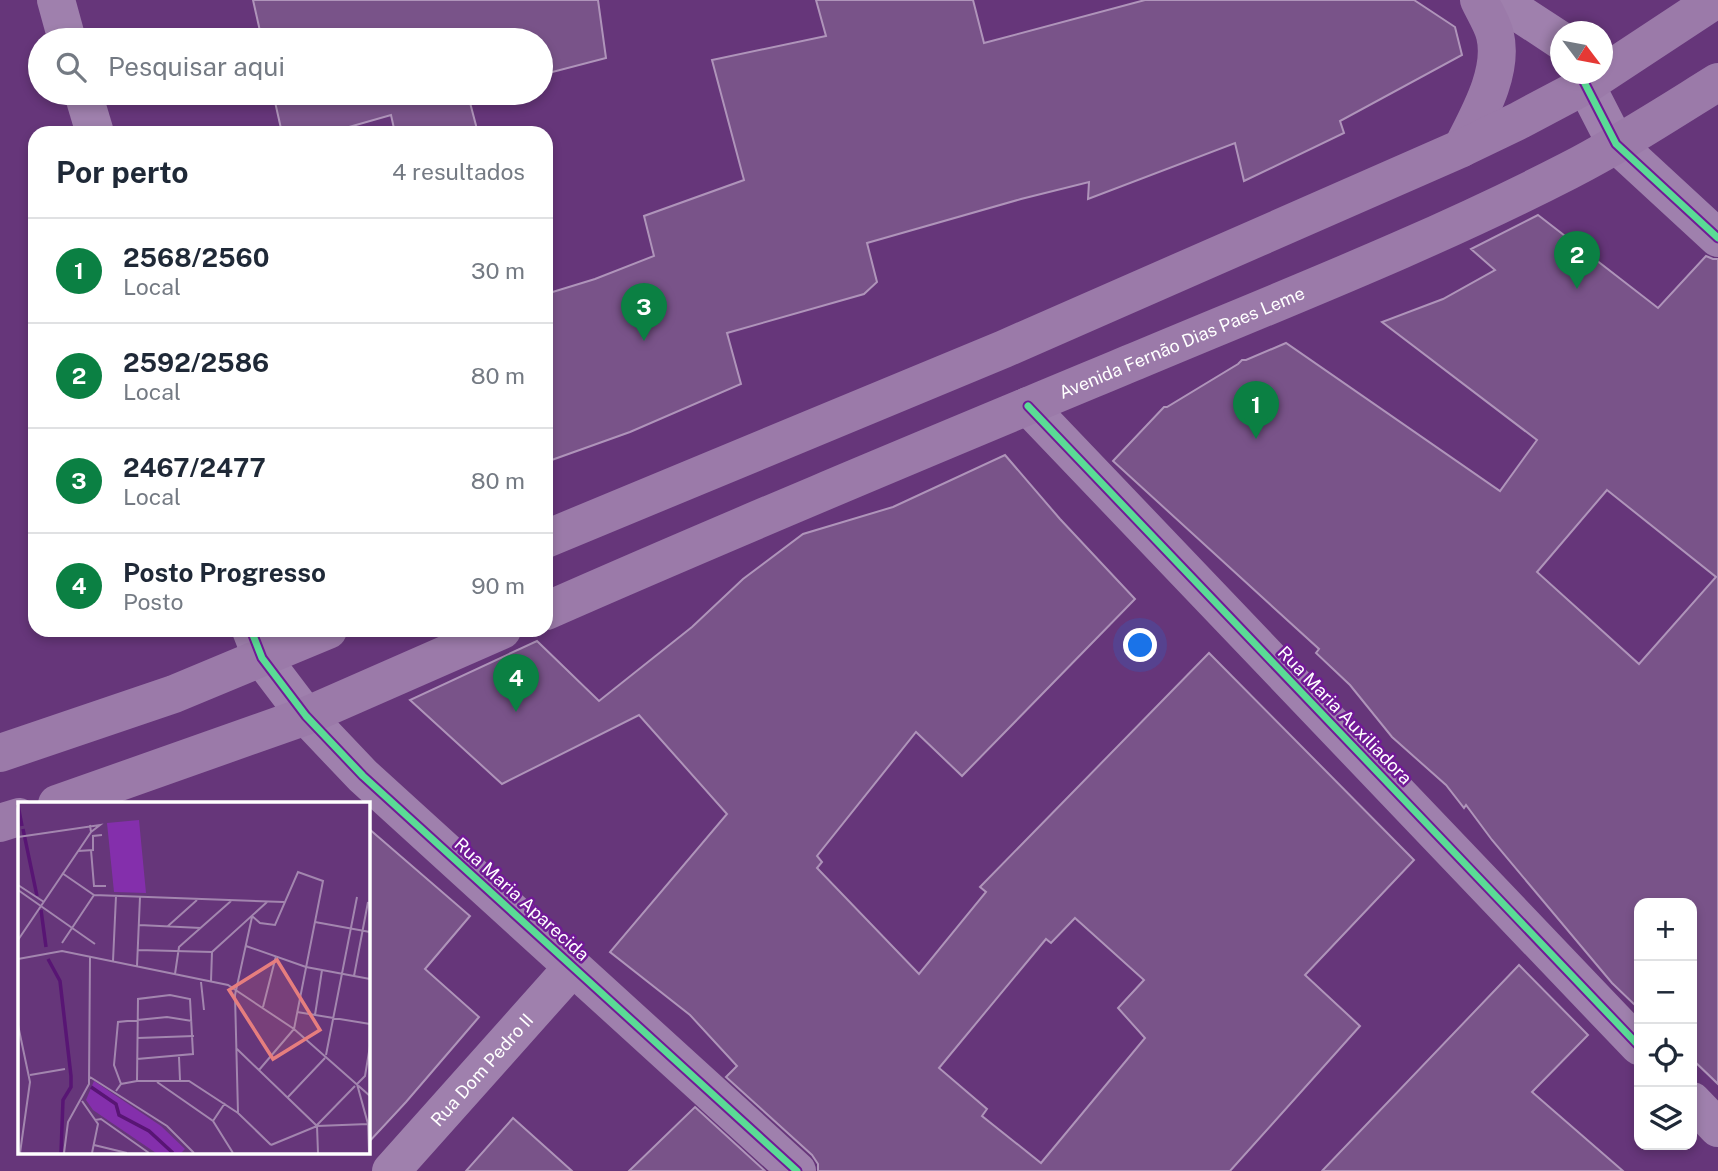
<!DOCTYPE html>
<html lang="pt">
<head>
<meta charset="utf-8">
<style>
	:root { --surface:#fff; --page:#f2f2f3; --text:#1f2937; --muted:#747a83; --line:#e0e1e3; --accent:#0b8043 }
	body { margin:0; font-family:"Public Sans",sans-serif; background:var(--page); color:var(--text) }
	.controls { position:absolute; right:21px; bottom:21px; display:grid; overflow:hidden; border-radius:14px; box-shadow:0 4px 10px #0003 }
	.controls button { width:63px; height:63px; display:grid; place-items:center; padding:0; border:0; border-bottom:2px solid var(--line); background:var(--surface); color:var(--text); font:35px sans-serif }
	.compass { position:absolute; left:1550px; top:21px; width:63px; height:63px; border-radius:50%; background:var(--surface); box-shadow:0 4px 10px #0003; rotate:122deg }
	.you { position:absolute; left:1141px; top:646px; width:24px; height:24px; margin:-18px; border:5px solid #fff; border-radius:50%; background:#1a73e8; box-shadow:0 0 0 10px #1a73e833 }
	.badge { display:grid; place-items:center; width:46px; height:46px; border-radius:50%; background:var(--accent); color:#fff; font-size:23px; font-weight:700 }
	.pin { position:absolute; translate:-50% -58px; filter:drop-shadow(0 2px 4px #0008) }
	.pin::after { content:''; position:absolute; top:37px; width:24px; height:21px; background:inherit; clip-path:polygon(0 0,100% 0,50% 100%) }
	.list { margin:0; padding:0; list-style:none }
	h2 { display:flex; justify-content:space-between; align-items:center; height:91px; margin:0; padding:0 28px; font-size:30px }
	h2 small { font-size:23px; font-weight:400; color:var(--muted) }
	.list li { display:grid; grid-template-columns:46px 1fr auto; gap:21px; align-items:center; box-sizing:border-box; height:105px; padding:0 28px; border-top:2px solid var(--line) }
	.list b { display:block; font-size:26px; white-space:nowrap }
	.list p { margin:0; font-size:23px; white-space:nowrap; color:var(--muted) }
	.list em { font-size:23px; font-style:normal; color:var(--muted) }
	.icon { flex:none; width:38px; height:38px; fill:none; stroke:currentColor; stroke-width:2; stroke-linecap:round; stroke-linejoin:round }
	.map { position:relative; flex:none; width:1718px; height:1171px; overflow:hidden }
	.search { position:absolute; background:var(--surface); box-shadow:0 4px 10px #0003; left:28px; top:28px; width:525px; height:77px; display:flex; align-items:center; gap:18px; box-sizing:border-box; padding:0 24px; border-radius:38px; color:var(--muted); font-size:26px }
	.panel { position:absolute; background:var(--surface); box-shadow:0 4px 10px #0003; left:28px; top:126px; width:525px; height:511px; border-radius:21px }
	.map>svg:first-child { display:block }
	.building { fill:#795389; stroke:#af94ba; stroke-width:2; fill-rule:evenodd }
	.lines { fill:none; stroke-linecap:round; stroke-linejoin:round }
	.minor { stroke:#9f80ad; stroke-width:38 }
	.secondary { stroke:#9b7aa9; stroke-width:38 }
	.cycleway-casing { stroke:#711a96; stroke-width:11 }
	.cycleway { stroke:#5adb95; stroke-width:7 }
	.labels { text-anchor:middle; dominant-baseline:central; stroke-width:5; stroke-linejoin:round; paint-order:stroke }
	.street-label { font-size:18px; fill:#fff; stroke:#711a96 }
	.inset-river { fill:none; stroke:#581574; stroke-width:3.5 }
	.inset-road { fill:none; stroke:#a386af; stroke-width:2 }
	.view { fill:#e67e7e; fill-opacity:0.15; stroke:#e67e7e; stroke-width:3.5 }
	.inset-edge { fill:none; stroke:#fff; stroke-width:3.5 }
</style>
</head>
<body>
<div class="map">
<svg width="1718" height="1171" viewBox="0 0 1718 1171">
	<rect width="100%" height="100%" fill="#66367a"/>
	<g class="building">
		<path d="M253,0h345l8,58 -65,17v-35h-279z"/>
		<path d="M816,0h157l11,43 161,-43h269l41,27 7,28 -122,66 4,12 -100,48 -9,-38 -147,56 1,-17 -68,17 -154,44 10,39 -13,12 -137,39 14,51 -111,48 -84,30v-168l49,-15 59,-23 -10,-40 100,-36 -32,-120 114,-24z"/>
		<path d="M273,93h204l-9,2 10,38h-83l-4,-18 -63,18h-46z"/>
		<path d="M1538,215l120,93 48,-52 7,3h5v825l-26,-25v-156h-53v106l-27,-26 -120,-143 -26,-35 -2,3 -18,-23 -54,-48 -42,-52 -34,-32 3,-4 -206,-188 51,-54h3l71,-43 4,-4h4l40,-17 214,148 37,-51 -155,-118 61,-23 52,-29 -24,-21zM1607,490l109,87 -77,87 -102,-92z"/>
		<path d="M1005,455l55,64 75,80 -173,177 -46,-44 -99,124 5,6 -5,6 102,106 67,-82 -6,-5 229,-234 205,207 -109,115 55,51 -130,145h-412v-7l-6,-9 -86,-78 11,-11 -47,-51 -80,-63 117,-138 -88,-99 -137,69 -92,-84 127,-59 62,60 93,-74 51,-48 60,-45 90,-27zM1075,918l69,62 -26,28 27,30 -104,125 -59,-47 5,-7 -48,-41 107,-129 5,4z"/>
		<path d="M368,828l102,88 -45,53 54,48 -73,85 -38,41z"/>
		<path d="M1519,965l69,70 -56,57 91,79h-301z"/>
		<path d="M695,1107l70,64h-136z"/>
		<path d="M513,1118l59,53h-106z"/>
	</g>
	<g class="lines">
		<g class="minor">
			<path d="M56,0l11,40"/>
			<path d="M1499,0l61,40"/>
			<path d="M1580,74l36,70 102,94"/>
			<path d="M83,93l12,40"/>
			<path d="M1028,406l611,640"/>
			<path d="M251,630l11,28 44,58 57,60 434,395"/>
			<path d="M1692,1101l26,27"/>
			<path id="s1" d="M391,1171l182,-204"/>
		</g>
		<g class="secondary">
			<path d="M1462,148c16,-32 42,-76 33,-113 -3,-12 -11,-24 -16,-35"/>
			<path d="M546,539l458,-190 458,-201 58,-28 66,-35 129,-85"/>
			<path id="s2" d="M546,611c195,-86 393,-168 590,-250 145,-61 292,-118 432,-190 51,-26 100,-58 150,-89"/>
			<path d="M0,753l174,-59 154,-64"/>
			<path d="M57,804l249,-88 196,-86"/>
			<path d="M0,823l19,-6"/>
		</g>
		<g class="cycleway-casing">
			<g id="cycleway">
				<path d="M1580,74l36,70 102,94"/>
				<path d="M1028,406l611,640"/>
				<path d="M251,630l11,28 44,58 57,60 434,395"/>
			</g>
		</g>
		<use href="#cycleway" class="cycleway"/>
	</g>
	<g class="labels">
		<g class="street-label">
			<text stroke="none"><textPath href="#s2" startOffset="690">Avenida Fernão Dias Paes Leme</textPath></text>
			<text transform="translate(1345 715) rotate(46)">Rua Maria Auxiliadora</text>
			<text transform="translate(522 899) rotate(42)">Rua Maria Aparecida</text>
			<text stroke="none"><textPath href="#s1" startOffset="136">Rua Dom Pedro II</textPath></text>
		</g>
	</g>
	<g transform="translate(18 802)">
		<rect width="352" height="352" fill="#66367a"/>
		<path d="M121,18l7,73 -32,-1 -7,-69zM76,279l67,45 24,23 -4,4h-25l-63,-43 -7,-10z" fill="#842fac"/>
		<path class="inset-river" d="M0,3l4,21M5,27l14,67M23,108l5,37M30,157l12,22 11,95v11l-8,13 -2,53M73,285l25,17 3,11 30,16 24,22"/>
		<path class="inset-road" d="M0,35l82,-12 -9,7M73,48l3,36h12M60,49l15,-1v-14l9,-1M44,71l32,22 190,7M0,83l26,17M0,88l77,54M234,114l8,7 15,2 23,-53 25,9 -29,148 -35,41M297,120l55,10M121,123l62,3M150,124l29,-26M0,138l73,-108 -1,-7M44,141l32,-48M228,144l60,21 64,12M120,148l74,2M0,157l44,-8 166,34 66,44 76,67M95,159l3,-65M119,164l3,-69M157,172l4,-27 52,-46M336,174l14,-74M193,179l1,-29 55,-50M183,180l3,28M245,205l13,-51M279,210l73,12M297,213l7,-45M0,223l12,57 -10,71M120,236l56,-2M219,247l80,77 1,27M308,253l31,-158M161,255l1,23M12,273l35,-6M72,275l77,49 27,27M119,279l1,-82 32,-4 20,4 3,55 -56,5M139,280l56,39 20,32M103,282l-7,-19 4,-43 49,-5 25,4M98,289l5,-7 16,-3h52l49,32 33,32M270,295l37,-39M64,299l16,23 -6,29M220,311l-3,-118 17,-78M77,318l6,-1 48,34M195,319l12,-18M299,323l38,-39M76,343l33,8M253,343l46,-19 51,-2M46,351l4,-31 21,-38 1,-127M351,351l-1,-29 -11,-40 8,-8 5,-30"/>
		<path class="view" d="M259,158l43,70 -47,29 -44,-69z"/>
		<rect width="352" height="352" class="inset-edge"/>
	</g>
</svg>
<div class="controls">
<button>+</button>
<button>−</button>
<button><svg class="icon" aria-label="locate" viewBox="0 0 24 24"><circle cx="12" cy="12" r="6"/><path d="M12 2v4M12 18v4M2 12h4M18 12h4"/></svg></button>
<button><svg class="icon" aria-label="layers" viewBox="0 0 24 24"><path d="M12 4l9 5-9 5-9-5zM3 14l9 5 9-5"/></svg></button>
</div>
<svg class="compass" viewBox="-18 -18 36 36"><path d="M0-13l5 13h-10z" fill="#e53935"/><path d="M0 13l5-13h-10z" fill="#747a83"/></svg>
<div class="you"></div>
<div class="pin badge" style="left:1256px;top:439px">1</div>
<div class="pin badge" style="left:1577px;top:289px">2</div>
<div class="pin badge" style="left:644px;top:341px">3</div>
<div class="pin badge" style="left:516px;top:712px">4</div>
<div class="search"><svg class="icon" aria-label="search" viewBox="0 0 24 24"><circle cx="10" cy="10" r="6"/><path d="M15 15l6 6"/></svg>Pesquisar aqui</div>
<section class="panel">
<h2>Por perto<small>4 resultados</small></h2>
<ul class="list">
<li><span class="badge">1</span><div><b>2568/2560</b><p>Local</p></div><em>30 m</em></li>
<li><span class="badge">2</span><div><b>2592/2586</b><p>Local</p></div><em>80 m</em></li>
<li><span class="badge">3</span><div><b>2467/2477</b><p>Local</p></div><em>80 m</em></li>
<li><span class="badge">4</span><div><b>Posto Progresso</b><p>Posto</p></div><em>90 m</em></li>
</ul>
</section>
</div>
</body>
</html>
